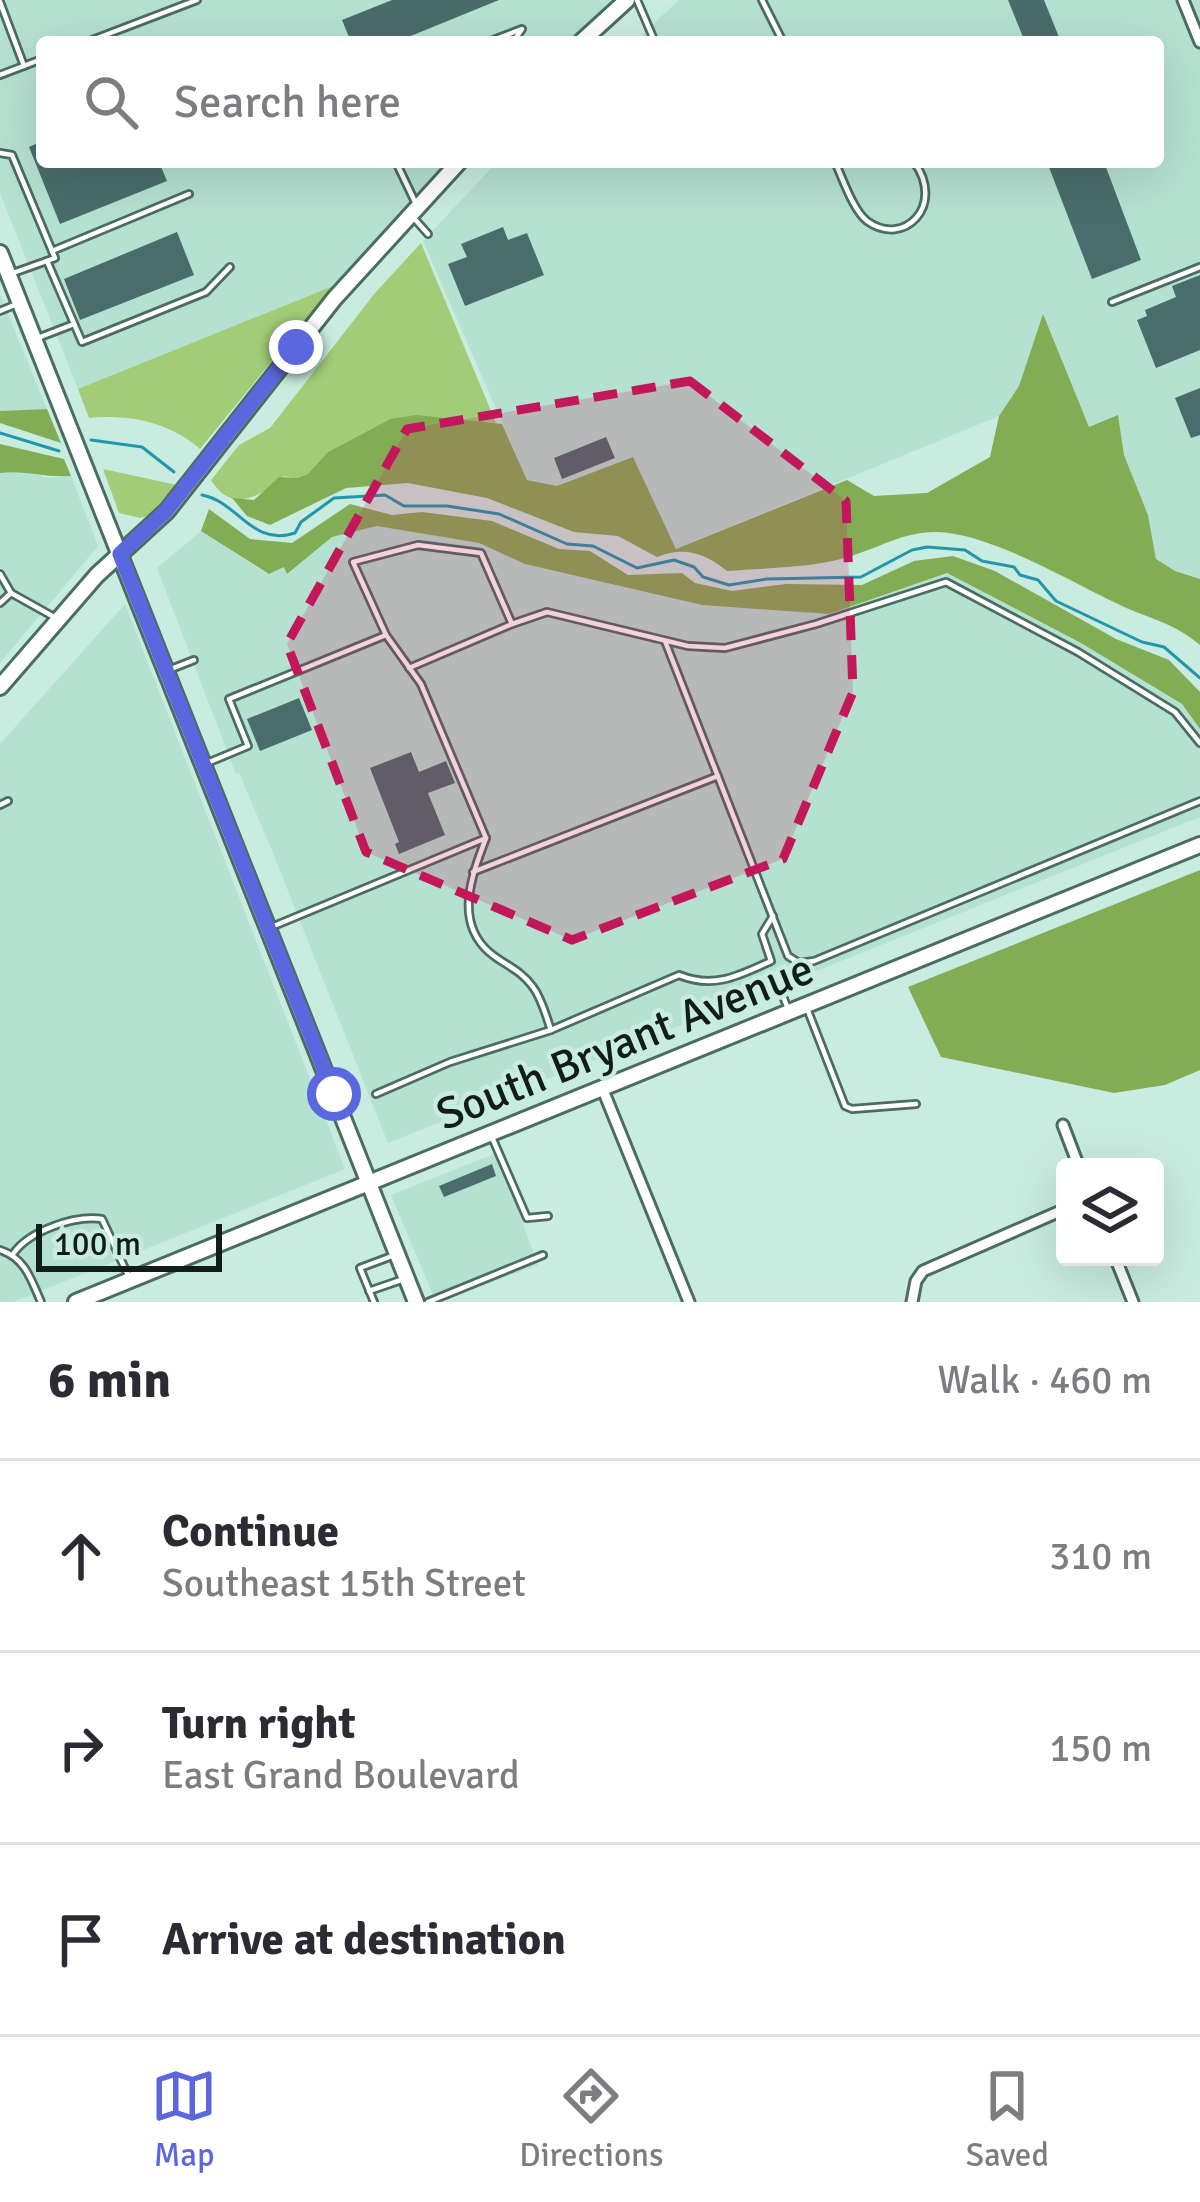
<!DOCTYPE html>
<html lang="en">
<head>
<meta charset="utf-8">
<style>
	:root { --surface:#fff; --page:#f2f2f3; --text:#2b2b33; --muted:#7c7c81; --line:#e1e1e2; --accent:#5a67de }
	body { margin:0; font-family:Signika,sans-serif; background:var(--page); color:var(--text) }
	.controls { position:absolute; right:36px; bottom:36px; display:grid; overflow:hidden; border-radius:12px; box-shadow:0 12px 48px #0002 }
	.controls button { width:108px; height:108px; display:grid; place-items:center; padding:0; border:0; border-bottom:3px solid var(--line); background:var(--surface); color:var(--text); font:60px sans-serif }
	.scale { position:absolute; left:36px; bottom:30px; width:186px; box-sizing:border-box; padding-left:12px; border:6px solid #101d18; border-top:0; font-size:33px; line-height:42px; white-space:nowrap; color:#101d18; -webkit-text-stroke:9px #c8ecdf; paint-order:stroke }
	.stop { position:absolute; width:36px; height:36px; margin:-27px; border:9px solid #5a67de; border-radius:50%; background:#fff }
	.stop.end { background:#5a67de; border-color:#fff; box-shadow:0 3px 12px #0008 }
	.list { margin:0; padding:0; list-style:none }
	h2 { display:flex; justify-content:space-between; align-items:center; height:156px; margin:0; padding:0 48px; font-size:51px }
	h2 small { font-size:39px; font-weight:400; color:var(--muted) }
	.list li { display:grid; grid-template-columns:78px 1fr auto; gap:36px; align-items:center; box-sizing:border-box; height:192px; padding:0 48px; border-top:3px solid var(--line) }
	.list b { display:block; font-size:45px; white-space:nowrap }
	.list p { margin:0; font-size:39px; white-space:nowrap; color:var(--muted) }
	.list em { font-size:39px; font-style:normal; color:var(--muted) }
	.icon { flex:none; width:66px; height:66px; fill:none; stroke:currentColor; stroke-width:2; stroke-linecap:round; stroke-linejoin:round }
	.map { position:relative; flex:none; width:1200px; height:1302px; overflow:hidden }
	.search { position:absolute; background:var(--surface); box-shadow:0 12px 48px #0002; left:36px; right:36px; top:36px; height:132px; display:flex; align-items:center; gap:30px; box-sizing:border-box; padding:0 42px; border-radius:12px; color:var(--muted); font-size:45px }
	.sheet { height:732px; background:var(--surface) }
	nav { display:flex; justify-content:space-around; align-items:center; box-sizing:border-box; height:168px; border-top:3px solid var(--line); background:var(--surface); font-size:33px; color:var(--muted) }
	nav a { display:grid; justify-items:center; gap:6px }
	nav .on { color:var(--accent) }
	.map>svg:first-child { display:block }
	.built { fill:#b5e1d1 }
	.green { fill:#a2cc77 }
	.forest { fill:#82ad55 }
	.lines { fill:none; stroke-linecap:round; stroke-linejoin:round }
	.stream { stroke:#2296aa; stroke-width:3 }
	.building { fill:#496d6c }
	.lane-casing { stroke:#4c6c61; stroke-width:10 }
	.street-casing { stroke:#4c6c61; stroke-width:15 }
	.secondary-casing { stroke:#4c6c61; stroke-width:20 }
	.lane { stroke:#fff; stroke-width:4.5 }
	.street { stroke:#fff; stroke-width:9 }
	.secondary { stroke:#fff; stroke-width:14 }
	.route { stroke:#5a67de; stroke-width:15 }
	.marked { fill:#c2185b; fill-opacity:0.2; stroke:#c2185b; stroke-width:9; stroke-dasharray:24 15; stroke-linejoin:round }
	.labels { text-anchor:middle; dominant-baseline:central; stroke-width:9; stroke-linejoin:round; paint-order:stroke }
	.street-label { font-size:45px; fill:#101d18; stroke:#c8ecdf }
</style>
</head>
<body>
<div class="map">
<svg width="1200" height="1302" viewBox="0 0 1200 1302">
	<rect width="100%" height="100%" fill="#c8ecdf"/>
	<g class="built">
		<path d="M0,0h616l-46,42h-528v120h406l-115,124 -255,103 -78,-196z"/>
		<path d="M679,0h521v579l-25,-8 -19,-12 -8,-44 -24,-60 -6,-39 -29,11 -46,-111 -24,70 -20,30 -323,133 -43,-92 -76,29 -30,-6 -104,-239 74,-79h661v-120h-524z"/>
		<path d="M0,294l47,115 -47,2z"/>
		<path d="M29,470l16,8 26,-2 27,70 -98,117v-190z"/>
		<path d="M377,526l102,17 46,21 177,41 127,9 118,-41 134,70 101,61 18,25v88l-812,326 -117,-295 -32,-75 -3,1 -79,-206 44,-37 67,43 16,-7 4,6 44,-36z"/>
		<path d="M125,604l220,565 -332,133h-13v-558z"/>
		<path d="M497,1153l41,112 -102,37 -45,-107z"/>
	</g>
	<g class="green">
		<path d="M421,243l75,180 -106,-4 -62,33 -19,22 -11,5 -14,-3c-24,20 -51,39 -73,4l28,-35 31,-17 105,-135z"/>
		<path d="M333,286l-133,163c-31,-27 -70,-35 -111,-31l-11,-29z"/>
		<path d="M103,469l74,16 -22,29 -15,4 -21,-5z"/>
	</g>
	<g class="forest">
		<path d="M1043,314l46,113 29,-12 6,40 24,60 8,44 19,12 25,8v66c-27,-23 -51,-26 -82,-41 -49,-23 -128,-71 -182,-72 -34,0 -57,16 -88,25 -37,11 -82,11 -121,14 -22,-18 -43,-25 -70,-14l-39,-21 -44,-4 -87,-34 -79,-15 -62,5 -76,37 -23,-9 -15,-18 22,2 25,-23 19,1 10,-4 20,-22 62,-33 26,-4 86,9 25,56 30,6 76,-29 43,92 171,-69 27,16 53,-3 63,-36 9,-41 20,-30z"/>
		<path d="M47,409l14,34 -61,-20v-12z"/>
		<path d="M0,444l64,15 7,17c-26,2 -45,-6 -71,-3z"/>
		<path d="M350,504l42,11 30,-3 70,9 67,28 31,2 38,24 54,-2 13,10 37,8 54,-7 76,1 52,-24 39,-5 42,15 121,68 53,21 31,32v37l-18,-25 -101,-61 -134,-70 -118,41 -127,-9 -177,-41 -46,-21 -102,-17 -45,11 -45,37 -3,-7 -15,7 -68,-43 8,-22 41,30 42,4z"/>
		<path d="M1200,870v200l-35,15 -51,8 -173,-36 -33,-70z"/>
	</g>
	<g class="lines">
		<g class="stream">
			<path d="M0,433l59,18"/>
			<path d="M91,440l51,7 32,25"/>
			<path d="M202,495c37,7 49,52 93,38l6,-11 33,-24 51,-3 19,11h43l52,8 68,30 26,2 44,22 37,-8 20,7 9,10 26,8 38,-6 94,-2 51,-27 15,-3 38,3 17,11 32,6 6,8 18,5 18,21 86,41 22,5 36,31"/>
		</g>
	</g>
	<g class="building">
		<path d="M392,0h107l-103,42h-45l-9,-22z"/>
		<path d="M1008,0h36l17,42h-36z"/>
		<path d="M42,141v21h117l8,19 -107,43 -31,-77z"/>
		<path d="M1047,162h57l37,98 -49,19z"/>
		<path d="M503,227l5,13 19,-7 17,42 -79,31 -17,-42 19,-7 -6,-13z"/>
		<path d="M177,232l17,43 -114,45 -16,-41z"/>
		<path d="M1200,275v75l-44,18 -19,-48 10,-4 -2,-6 31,-13 -4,-11z"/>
		<path d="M1200,388v47l-9,3 -16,-40z"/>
		<path d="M606,437l9,21 -53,21 -8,-21z"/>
		<path d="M299,698l13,32 -52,21 -13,-32z"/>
		<path d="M411,752l8,20 27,-11 9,22 -27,10 17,42 -46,19 -4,-10 4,-2 -29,-74z"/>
		<path d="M492,1164l4,12 -52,21 -5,-11z"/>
	</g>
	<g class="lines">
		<g class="lane-casing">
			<g id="lane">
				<path d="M637,0l18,42"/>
				<path d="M762,0l21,42"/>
				<path d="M0,2l24,64"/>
				<path d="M87,42l110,-42"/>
				<path d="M488,42l34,-13 -9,13"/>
				<path d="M0,75l42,-16"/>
				<path d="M0,153l12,2 43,103 -42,15"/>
				<path d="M396,162l21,44"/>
				<path d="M835,162c8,17 18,48 32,59 37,27 79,-16 47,-59"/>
				<path d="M412,216l16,18"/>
				<path d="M52,251l137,-57"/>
				<path d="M47,261l35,81 124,-50 24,-25"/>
				<path d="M1112,302l88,-35"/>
				<path d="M0,311l17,-7"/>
				<path d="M35,339l39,-15"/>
				<path d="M0,574l11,19 43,24"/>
				<path d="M0,603l11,-10"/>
				<path d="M386,635l-33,-73 65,-17 63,8 31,71 35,-12 141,34 37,2 91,-24 130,-42 132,70 97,60 25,31"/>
				<path d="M665,641l123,315 11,7 15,-2 386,-160"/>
				<path d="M409,668l103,-44"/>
				<path d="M171,669l23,-9"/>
				<path d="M207,763l41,-17 -19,-47 157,-64 35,49 65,154 -217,90"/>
				<path d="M0,805l8,-4"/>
				<path d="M486,838c-14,37 -32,83 3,114 15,13 31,17 44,35 9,12 13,29 18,43l128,-55c35,14 59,1 92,-14l-9,-27 11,-18"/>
				<path d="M473,872l245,-96"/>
				<path d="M779,986l9,23"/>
				<path d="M808,1011l37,95 7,3 64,-5"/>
				<path d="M376,1094l74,-32 101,-32"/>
				<path d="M491,1135l36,83 21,-2"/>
				<path d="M0,1250c25,8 31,29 41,52"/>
				<path d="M13,1254c16,-23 61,-39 89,-35l26,56"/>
				<path d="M369,1291l35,-12"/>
				<path d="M374,1302l-14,-34 32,-12"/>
				<path d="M428,1302l115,-47"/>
			</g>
		</g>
		<g class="street-casing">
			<g id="street">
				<path d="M1183,0l17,42"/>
				<path d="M603,1090l86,212"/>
				<path d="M1063,1125l16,42"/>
				<path d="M1115,1257l18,45"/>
				<path d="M912,1302l4,-21 7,-10 142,-62"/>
			</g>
		</g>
		<g class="secondary-casing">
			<g id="secondary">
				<path d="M581,42l46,-42"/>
				<path d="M0,253l416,1049"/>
				<path d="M0,687l97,-112 70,-64 167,-212 125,-137"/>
				<path d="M76,1302l1124,-457"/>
			</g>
		</g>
		<use href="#lane" class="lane"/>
		<use href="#street" class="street"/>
		<use href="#secondary" class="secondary"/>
	</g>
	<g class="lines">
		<path class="route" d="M296,347l-130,164 -46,43 214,540"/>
	</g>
	<path class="marked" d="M690,381l156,120 7,191 -70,167 -211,81 -206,-88 -79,-208 120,-215z"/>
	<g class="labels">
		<g class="street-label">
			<text transform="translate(625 1042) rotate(-22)">South Bryant Avenue</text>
		</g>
	</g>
</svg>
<div class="controls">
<button><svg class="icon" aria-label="layers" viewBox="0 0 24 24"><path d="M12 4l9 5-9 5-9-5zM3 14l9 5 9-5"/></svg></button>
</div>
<div class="scale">100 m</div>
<div class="stop" style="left:334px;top:1094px"></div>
<div class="stop end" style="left:296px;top:347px"></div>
<div class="search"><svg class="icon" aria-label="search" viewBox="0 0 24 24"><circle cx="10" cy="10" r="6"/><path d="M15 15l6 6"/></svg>Search here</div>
</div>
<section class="sheet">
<h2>6 min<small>Walk · 460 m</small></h2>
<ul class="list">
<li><svg class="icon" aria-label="ahead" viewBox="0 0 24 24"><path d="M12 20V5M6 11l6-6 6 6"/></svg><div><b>Continue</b><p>Southeast 15th Street</p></div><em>310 m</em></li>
<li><svg class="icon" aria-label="right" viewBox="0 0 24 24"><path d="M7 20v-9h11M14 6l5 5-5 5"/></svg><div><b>Turn right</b><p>East Grand Boulevard</p></div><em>150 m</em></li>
<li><svg class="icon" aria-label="arrive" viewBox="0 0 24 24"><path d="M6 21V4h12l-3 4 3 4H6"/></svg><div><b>Arrive at destination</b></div></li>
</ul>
</section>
<nav>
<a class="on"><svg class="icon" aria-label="map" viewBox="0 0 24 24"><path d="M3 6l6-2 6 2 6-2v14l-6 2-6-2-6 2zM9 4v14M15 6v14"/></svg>Map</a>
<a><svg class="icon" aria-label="directions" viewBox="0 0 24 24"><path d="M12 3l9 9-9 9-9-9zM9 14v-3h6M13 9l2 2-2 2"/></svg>Directions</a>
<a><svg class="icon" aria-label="saved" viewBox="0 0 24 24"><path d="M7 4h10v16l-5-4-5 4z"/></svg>Saved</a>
</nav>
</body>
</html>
